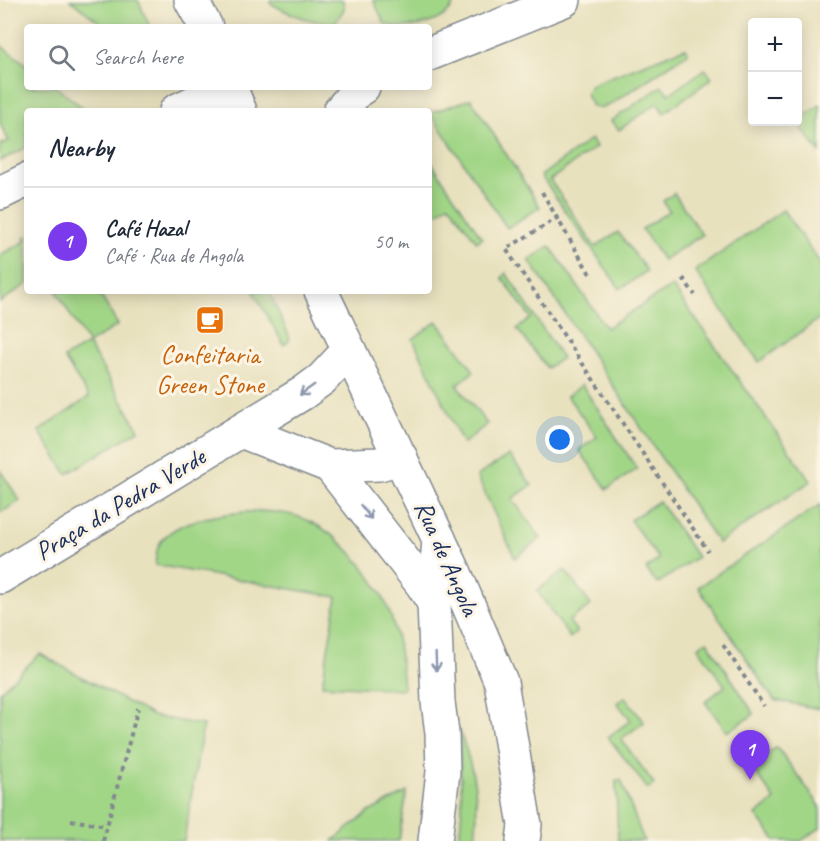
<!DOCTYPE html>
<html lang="en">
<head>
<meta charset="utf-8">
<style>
	:root { --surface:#fff; --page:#f6f6f7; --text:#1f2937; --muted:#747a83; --line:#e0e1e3; --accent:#7c3aed }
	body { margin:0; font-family:Caveat,sans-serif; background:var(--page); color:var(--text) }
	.controls { position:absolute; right:18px; top:18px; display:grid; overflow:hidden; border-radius:6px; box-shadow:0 3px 15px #0003 }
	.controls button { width:54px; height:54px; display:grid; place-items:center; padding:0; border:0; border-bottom:2px solid var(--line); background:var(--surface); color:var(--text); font:30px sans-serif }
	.you { position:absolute; left:560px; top:440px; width:21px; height:21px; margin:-15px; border:4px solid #fff; border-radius:50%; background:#1a73e8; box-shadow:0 0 0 9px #1a73e833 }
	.badge { display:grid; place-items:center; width:39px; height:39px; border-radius:50%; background:var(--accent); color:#fff; font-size:20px; font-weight:700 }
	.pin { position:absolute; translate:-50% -50px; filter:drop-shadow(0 2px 3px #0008) }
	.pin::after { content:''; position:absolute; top:32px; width:21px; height:18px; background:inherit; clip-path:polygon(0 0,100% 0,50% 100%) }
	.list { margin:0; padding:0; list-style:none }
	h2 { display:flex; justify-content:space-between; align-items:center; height:78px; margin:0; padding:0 24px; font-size:26px }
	h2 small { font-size:20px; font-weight:400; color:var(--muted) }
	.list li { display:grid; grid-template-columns:39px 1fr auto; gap:18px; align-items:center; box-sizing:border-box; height:108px; padding:0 24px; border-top:2px solid var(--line) }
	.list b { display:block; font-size:22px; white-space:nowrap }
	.list p { margin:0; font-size:20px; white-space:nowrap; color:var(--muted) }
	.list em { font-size:20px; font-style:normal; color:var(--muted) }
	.icon { flex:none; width:33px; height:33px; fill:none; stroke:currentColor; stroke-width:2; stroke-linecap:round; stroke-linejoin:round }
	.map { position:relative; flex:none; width:820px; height:841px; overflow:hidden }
	.search { position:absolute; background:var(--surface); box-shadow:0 3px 15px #0003; left:24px; top:24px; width:408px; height:66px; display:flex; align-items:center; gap:15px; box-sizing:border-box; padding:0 21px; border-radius:6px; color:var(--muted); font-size:22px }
	.panel { position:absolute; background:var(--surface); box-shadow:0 3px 15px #0003; left:24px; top:108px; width:408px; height:186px; border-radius:6px }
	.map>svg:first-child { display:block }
	.green { fill:#a2d687; stroke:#5e8272; stroke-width:1.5 }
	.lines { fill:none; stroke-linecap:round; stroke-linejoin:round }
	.street-casing { stroke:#82888e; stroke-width:36 }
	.secondary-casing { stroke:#82888e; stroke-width:36 }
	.path { stroke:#82888e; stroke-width:4; stroke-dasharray:4.5 4.5; stroke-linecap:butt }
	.street { stroke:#fff; stroke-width:33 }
	.secondary { stroke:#fff; stroke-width:33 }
	.oneway { stroke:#8d97ae }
	.labels { text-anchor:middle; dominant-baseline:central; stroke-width:6; stroke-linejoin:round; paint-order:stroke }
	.food-label { font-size:26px; fill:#c56008; stroke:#fcf5e5 }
	.street-label { font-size:26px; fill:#1b2f5e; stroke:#fcf5e5 }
</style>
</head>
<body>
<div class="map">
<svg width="820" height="841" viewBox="0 0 820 841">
	<rect width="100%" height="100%" fill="#fcf5e5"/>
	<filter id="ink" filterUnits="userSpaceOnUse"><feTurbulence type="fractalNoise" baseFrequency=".0167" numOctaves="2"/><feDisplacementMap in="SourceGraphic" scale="12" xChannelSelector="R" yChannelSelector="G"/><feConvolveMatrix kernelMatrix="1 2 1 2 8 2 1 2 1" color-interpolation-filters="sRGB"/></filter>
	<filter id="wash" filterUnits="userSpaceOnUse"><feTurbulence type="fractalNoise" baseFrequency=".008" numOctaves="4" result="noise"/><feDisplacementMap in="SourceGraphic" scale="24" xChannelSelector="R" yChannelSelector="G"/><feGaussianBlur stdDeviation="1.35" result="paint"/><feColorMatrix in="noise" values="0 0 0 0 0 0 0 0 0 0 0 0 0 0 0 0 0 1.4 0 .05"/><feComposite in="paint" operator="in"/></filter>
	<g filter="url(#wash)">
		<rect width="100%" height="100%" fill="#e8e1be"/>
		<g class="green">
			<path d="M70,0h68l12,27h-44z"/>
			<path d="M270,0h73l1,9 -8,13c-22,2 -47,-8 -66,-19z"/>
			<path d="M373,0h82c-5,24 -50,32 -70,24z"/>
			<path d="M0,45l27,20v22h29l31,24h-60v36l-27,14v-16l9,-4 -9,-17z"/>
			<path d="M685,48l3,5 -77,51 -9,4 -10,-2 -6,-12 3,-7 6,-4z"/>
			<path d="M705,69l7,9 -48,35 -7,-10 -38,27 -8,-9 51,-35 7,8z"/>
			<path d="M471,99l69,108 -33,21 -77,-115z"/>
			<path d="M820,105v48l-23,-31z"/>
			<path d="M591,139l5,8 -46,33 45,67 23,-15 29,39 -27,18 -79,-113z"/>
			<path d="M429,159l53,79 -5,4 -28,-38 -20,15z"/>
			<path d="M674,193l28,42 -39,25 -21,-31 27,-18 -6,-10z"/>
			<path d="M783,210l37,53v55l-61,44 -64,-91z"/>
			<path d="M27,236v48l-27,18v-47l26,-14 -2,-3z"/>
			<path d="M550,246l56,82 66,-42 139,195 -93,62 -189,-283z"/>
			<path d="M506,273l56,85 -15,10 -30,-39 14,-11 -29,-40z"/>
			<path d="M56,291h42l20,34 -30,19 51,86 -72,44 -28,-43 50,-34 -25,-39 24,-14z"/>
			<path d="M253,291h16l20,45v5l-5,4z"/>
			<path d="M437,321l37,50 -17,14 30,39 -24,20 -50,-105z"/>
			<path d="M582,385l55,84 -30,20 -28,-39 18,-13 -30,-41z"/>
			<path d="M509,455l23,30 -20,14 29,39 -26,20 -38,-82z"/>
			<path d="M0,470l20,31 -20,12z"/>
			<path d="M659,501l38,56 -40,27 -11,-15 13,-10 -29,-39z"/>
			<path d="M820,505v204l-46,-9 -76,-113z"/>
			<path d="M259,511c17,1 34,2 50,10 32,15 62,50 77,83 12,26 15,57 17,85l-81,-4 15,-88 -182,-32c1,-7 1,-16 5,-22 16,-26 71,-30 99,-32z"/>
			<path d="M565,570l26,35 -22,16 8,11 -7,6 -33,-47z"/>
			<path d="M707,641l47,73 -27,18 -22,-30 20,-16 -27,-39z"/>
			<path d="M40,654l113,62 50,9 -19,116h-184v-150z"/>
			<path d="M625,697l19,25 -23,17 33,45 -6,5 -40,-52 23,-17 -14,-17z"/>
			<path d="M459,730c15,38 21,70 16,111h-16l3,-33z"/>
			<path d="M777,747l43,59v22l-19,13h-25l-20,-26 19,-15 -24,-34z"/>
			<path d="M621,780l23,61h-26l-2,-60z"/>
			<path d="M407,792l-8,49h-66l36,-29z"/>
		</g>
	</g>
	<g filter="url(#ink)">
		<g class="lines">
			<g class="street-casing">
				<g id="street">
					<path d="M429,54l135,-54"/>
					<path d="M176,111l51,-24"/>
					<path d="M340,111l17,-20 6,-4"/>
					<path d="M0,193l27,-13"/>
					<path d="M241,431l89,35 49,-2 22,-6"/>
					<path d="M330,466l92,118 12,19"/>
					<path d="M0,577l303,-184 19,-14 27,-29"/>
					<path d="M435,841l8,-69 -1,-39 -4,-31 -4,-99 5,-64"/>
				</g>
			</g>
			<g class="secondary-casing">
				<g id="secondary">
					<path d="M191,0l15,27"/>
					<path d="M230,87l10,24"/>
					<path d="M321,291l133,280 47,111 24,143 -2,16"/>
				</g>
			</g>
			<g class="path">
				<path d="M542,192l15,26"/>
				<path d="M590,274l-33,-56 -51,31 202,302"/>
				<path d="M683,278l12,17"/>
				<path d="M723,645l41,61"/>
				<path d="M71,820l35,6"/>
				<path d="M103,841l35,-133"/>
			</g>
			<use href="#street" class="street"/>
			<use href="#secondary" class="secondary"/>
		</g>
		<defs><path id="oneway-shaft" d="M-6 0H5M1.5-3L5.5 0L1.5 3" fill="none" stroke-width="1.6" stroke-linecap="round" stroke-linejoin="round" transform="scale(1.5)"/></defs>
		<g class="oneway">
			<use href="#oneway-shaft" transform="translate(307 390) rotate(145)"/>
			<use href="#oneway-shaft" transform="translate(366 512) rotate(52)"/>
			<use href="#oneway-shaft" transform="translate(436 662) rotate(88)"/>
		</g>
	</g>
	<defs>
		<g id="cafe-square" transform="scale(1.5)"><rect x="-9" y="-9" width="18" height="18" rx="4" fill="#e8710a" stroke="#fcf5e5"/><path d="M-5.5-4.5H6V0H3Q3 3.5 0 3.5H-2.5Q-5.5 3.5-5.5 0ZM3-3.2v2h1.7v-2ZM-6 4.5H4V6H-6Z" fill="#fff"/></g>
	</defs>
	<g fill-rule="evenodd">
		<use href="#cafe-square" x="210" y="320"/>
	</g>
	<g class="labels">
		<g class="food-label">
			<text x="210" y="354">Confeitaria<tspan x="210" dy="30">Green Stone</tspan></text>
		</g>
		<g class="street-label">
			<text transform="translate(120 504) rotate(-31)">Praça da Pedra Verde</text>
			<text transform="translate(447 558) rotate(66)">Rua de Angola</text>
		</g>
	</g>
</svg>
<div class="controls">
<button>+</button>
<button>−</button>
</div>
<div class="you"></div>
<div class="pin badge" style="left:750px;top:780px">1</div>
<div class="search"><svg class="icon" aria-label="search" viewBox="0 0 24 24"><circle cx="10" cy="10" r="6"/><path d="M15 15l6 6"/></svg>Search here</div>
<section class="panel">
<h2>Nearby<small></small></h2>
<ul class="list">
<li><span class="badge">1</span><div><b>Café Hazal</b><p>Café · Rua de Angola</p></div><em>50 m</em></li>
</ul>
</section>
</div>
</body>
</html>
